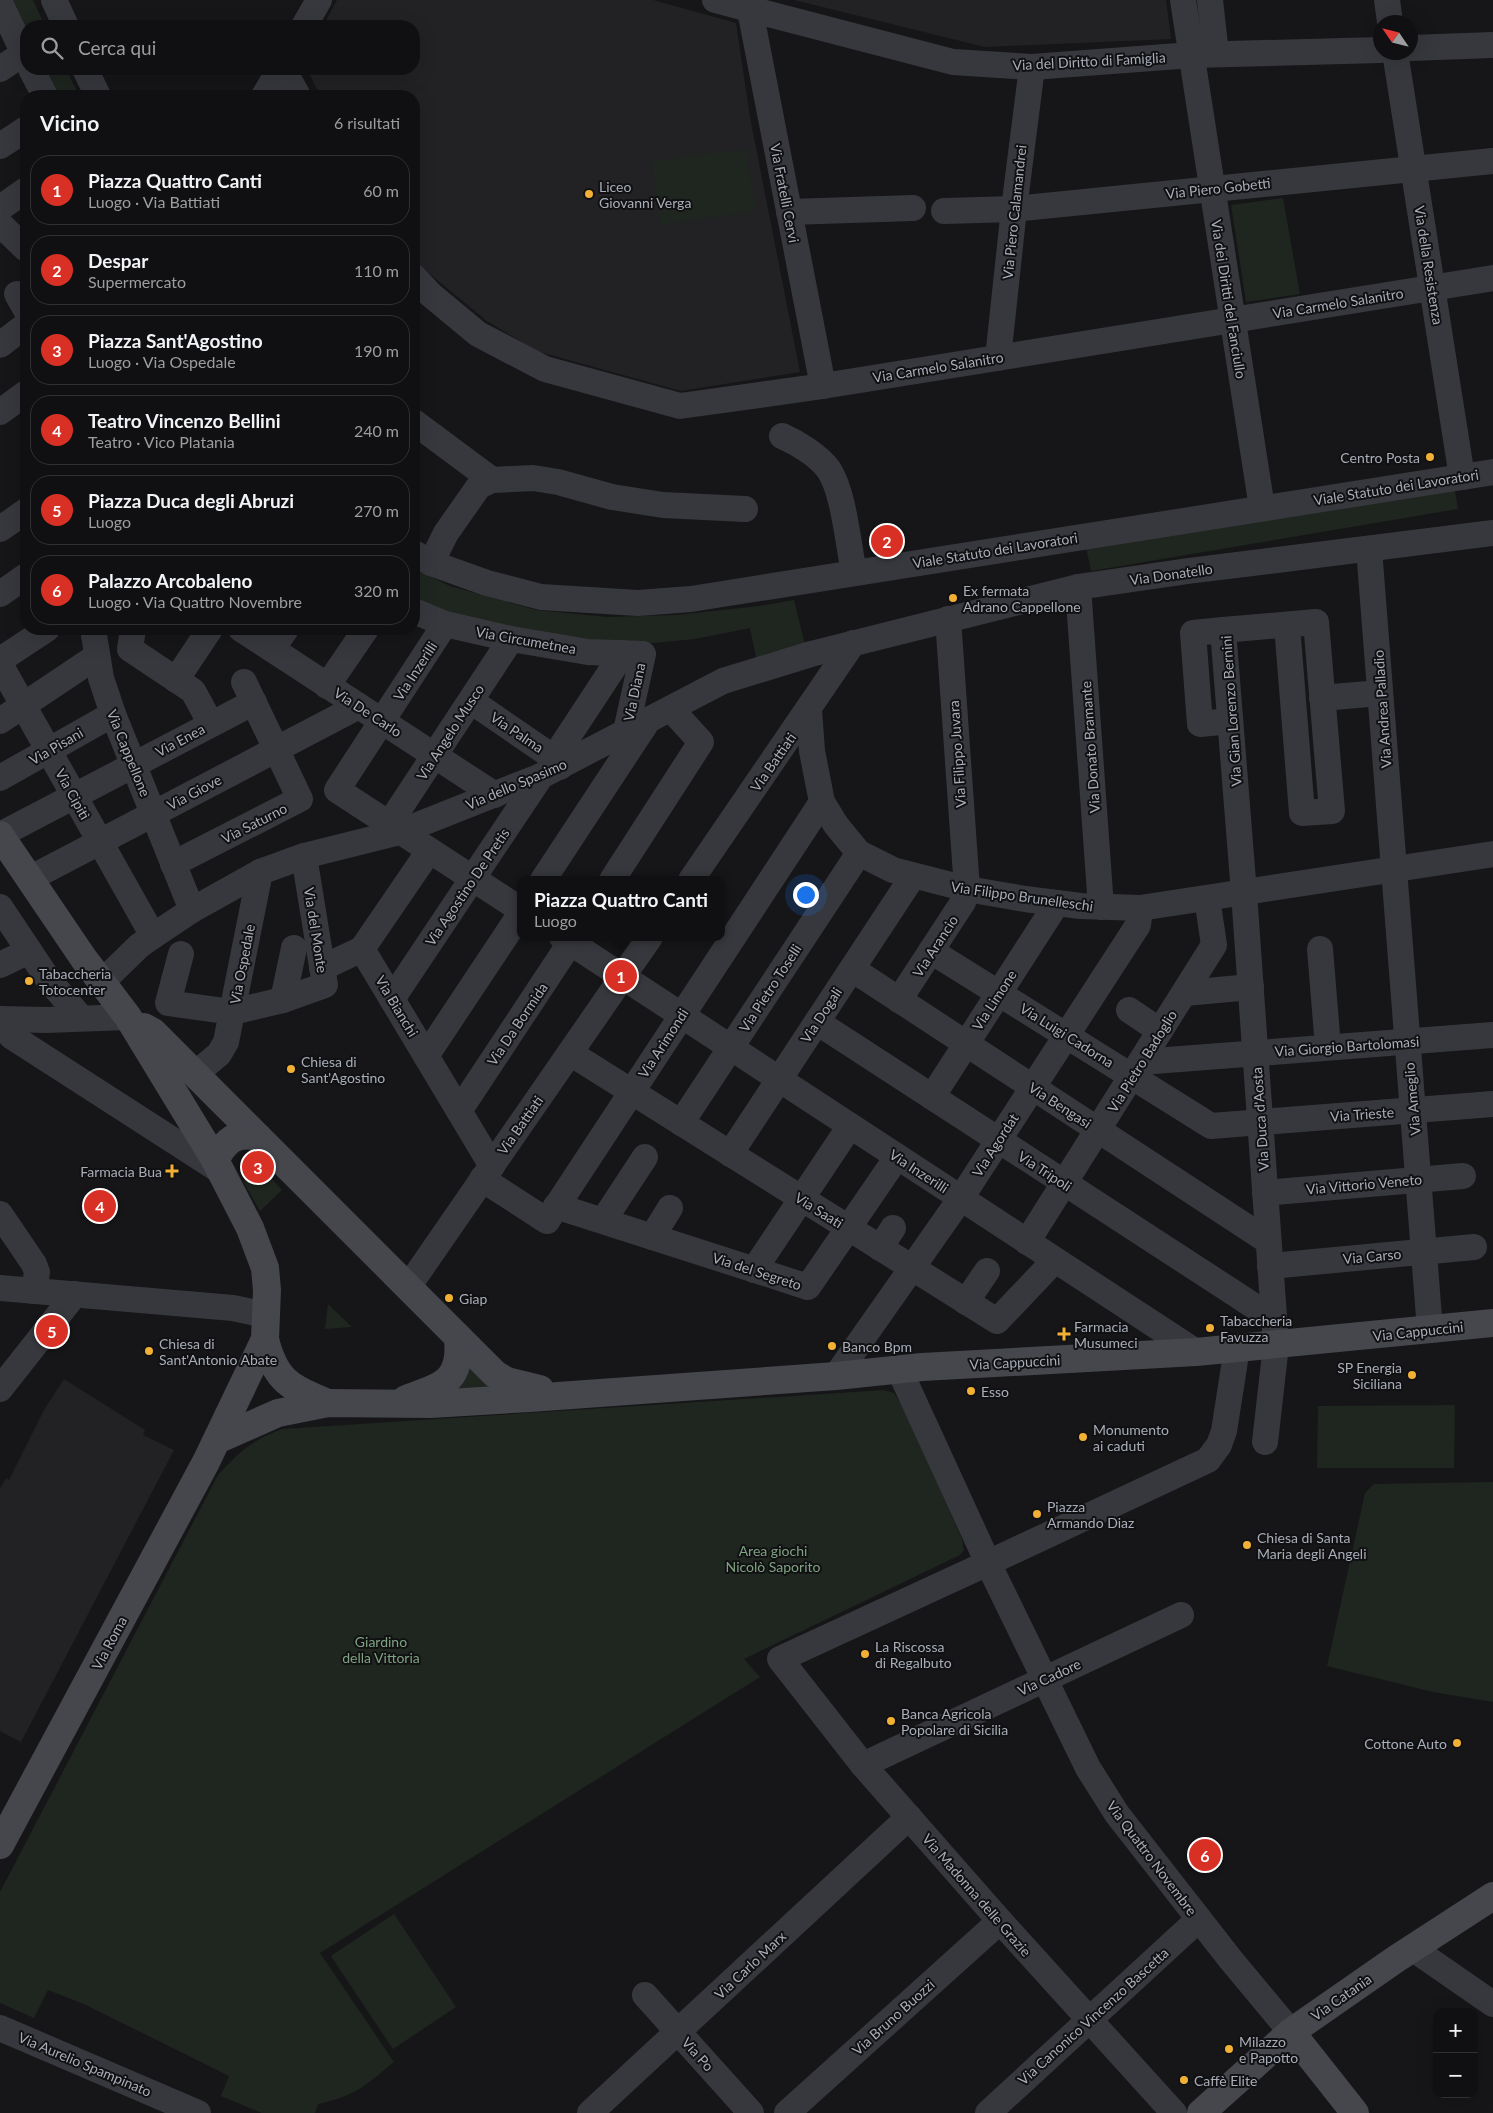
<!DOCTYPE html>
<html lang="it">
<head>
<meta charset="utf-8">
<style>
	:root { --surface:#101012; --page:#1e1e20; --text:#f1f3f6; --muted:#9c9d9f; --line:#303032; --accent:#d93025 }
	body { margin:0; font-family:Lato,sans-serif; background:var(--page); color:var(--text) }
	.controls { position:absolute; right:15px; bottom:15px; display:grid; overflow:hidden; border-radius:10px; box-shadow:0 5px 20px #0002 }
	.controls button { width:45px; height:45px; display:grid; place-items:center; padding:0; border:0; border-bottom:1px solid var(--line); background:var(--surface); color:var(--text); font:25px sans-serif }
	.compass { position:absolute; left:1373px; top:15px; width:45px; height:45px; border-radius:50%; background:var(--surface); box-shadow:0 5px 20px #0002; rotate:305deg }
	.you { position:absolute; left:805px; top:894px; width:18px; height:18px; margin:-12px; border:4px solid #fff; border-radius:50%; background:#1a73e8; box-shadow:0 0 0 8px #1a73e833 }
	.badge { display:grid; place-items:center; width:32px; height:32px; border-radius:50%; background:var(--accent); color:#fff; font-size:16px; font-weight:700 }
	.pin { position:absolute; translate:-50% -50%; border:2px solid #fff; box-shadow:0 1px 5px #0006 }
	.popup { position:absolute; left:517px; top:876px; width:208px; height:65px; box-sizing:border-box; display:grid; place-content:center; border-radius:10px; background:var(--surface); filter:drop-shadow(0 1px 4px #0005); font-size:16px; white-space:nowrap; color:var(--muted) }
	.popup b { font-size:19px; color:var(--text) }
	.popup::after { content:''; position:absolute; left:50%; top:100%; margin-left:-10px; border:10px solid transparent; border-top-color:var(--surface) }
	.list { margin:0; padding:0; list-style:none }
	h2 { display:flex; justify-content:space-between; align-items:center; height:65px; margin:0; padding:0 20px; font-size:21px }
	h2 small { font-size:16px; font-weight:400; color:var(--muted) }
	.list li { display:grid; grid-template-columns:32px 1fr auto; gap:15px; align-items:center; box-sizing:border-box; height:70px; margin:0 10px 10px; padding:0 10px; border:1px solid var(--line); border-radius:20px }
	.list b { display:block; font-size:19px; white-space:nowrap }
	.list p { margin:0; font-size:16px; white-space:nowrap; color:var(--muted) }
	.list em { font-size:16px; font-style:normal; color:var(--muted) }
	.icon { flex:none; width:28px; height:28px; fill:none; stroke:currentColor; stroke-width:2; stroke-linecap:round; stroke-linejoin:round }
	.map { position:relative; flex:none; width:1493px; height:2113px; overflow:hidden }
	.search { position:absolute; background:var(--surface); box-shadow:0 5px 20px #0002; left:20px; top:20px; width:400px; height:55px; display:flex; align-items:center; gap:12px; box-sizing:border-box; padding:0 18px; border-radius:20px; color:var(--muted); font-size:19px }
	.panel { position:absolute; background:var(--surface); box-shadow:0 5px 20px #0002; left:20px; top:90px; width:400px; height:545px; border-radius:20px }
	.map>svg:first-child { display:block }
	.built { fill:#222225 }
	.green { fill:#1e261f }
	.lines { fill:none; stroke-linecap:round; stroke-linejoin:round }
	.street { stroke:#37383d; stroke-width:26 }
	.secondary { stroke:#45474d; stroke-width:28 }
	.poi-dot { fill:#f2b134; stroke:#111113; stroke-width:2 }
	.labels { text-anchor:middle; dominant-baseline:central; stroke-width:4; stroke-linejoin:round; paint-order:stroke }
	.street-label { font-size:14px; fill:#a8adb8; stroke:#111113 }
	.poi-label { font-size:14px; fill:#a8adb8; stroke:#111113; text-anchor:start }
	.park-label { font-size:14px; fill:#7fa381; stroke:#111113 }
</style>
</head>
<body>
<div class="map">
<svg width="1493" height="2113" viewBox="0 0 1493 2113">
	<rect width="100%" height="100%" fill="#161618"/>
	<g class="built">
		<path d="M337,0h316l83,23 14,94 50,255 -119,19 -145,-40 -49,-30 -67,-55 -6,-8v-162h-94l-13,-27h107v-43h-91z"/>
		<path d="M794,0h372l5,39 -186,8z"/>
		<path d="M64,1379l81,51 -2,5 31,15 -153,292 -21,-11v-242l6,-11 3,2 35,-70z"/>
	</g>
	<g class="green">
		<path d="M5,0h28l12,26h-19v18z"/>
		<path d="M38,69h28l13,27h-28z"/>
		<path d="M745,149l11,62 -96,14 -8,-64z"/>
		<path d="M1283,198l17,96 -54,8 -15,-97z"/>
		<path d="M1455,491l3,18 -367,62 -5,-24z"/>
		<path d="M414,569l36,17 86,24 71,7 69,-2 83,-9 35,-6 11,45 -48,17 -7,-34 -55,11 -41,4h-36l-126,-16 -78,-28z"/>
		<path d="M259,1165l23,25 -22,21 -17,-30z"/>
		<path d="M328,1304l24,23 -27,2z"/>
		<path d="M467,1365l27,25 -45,3z"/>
		<path d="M884,1390l10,3 12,19 56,127 2,11 -4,5 -216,104 16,18 -440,276 74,109c-28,23 -38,34 -76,42l-3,9h-53l-41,-17 8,-20 -143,-71 -38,-15 -14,28 -34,-15v-111l218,-417c22,-24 33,-34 64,-46z"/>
		<path d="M1455,1405l-1,63h-137l1,-62z"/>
		<path d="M1493,1482v220l-60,-10 -106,-26 38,-173 9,-9z"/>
		<path d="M394,1914l62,93 -63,42 -62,-93z"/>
	</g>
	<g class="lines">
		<g class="street">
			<path d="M54,0l12,26"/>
			<path d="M715,0l238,62 79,5 160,-12 188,-5"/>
			<path d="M752,0l-2,10 73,376"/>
			<path d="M1183,0l79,508"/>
			<path d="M1210,0l6,54"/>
			<path d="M1387,0l3,22"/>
			<path d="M0,3l26,55"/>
			<path d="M304,26l15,-26"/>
			<path d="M1410,48l83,-3"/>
			<path d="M1395,52l67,425"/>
			<path d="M0,69l24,-16"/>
			<path d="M31,69l14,27"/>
			<path d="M85,69l13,27"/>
			<path d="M283,69l15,27"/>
			<path d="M264,96l16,-27"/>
			<path d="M0,146l26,-17"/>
			<path d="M0,208l26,-18"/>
			<path d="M944,211l70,-2 479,-48"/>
			<path d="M789,212l124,-4"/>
			<path d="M0,224l26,25"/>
			<path d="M414,277l17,18 47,39 67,35 135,37 143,-20 670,-108"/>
			<path d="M17,294l9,16"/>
			<path d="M0,345l26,-20"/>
			<path d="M998,358l16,-149 18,-142"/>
			<path d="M0,412l26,-19"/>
			<path d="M414,422l78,58"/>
			<path d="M782,436c16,7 37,20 47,34 15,23 19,74 25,102"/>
			<path d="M0,529l26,-18"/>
			<path d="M1369,549l61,781"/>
			<path d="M414,553l17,10 56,20 54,14 97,6 53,-4 802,-127"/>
			<path d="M431,563l15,-30 33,-47 13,-6 41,-2 25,4 54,15 51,8 82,4"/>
			<path d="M1078,587l23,320"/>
			<path d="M0,594l26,-18"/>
			<path d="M414,611l31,13 66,15 77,13 55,2 -17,77"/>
			<path d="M445,624l-108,166 184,120"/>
			<path d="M93,629l8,49 12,36 79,196"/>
			<path d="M133,629l-3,20 63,42 18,33"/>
			<path d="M241,629l254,166"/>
			<path d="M1223,630l-30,3 7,91 30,-3"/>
			<path d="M272,649l14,-20"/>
			<path d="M0,660l47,-31"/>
			<path d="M0,664l153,272"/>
			<path d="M176,680l34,-51"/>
			<path d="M327,686l39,-57"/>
			<path d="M1322,698l58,-5"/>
			<path d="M471,701l83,57 6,9"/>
			<path d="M809,710l3,41 10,51 14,23 23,28 34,17 74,19 58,10 56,7 59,2 353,-54"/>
			<path d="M0,721l97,-65"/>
			<path d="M554,758l69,-105"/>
			<path d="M0,778l113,-64"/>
			<path d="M0,835l254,-133"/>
			<path d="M382,835l129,-196"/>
			<path d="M429,851l-67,98 130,217"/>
			<path d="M173,864l127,-65 -56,-117"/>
			<path d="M29,879l330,-173"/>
			<path d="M543,880l104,-158"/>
			<path d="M612,880l89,-138 -30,-33"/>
			<path d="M691,880l162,-237"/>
			<path d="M0,907l48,72 33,39"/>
			<path d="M562,937l634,415"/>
			<path d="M1320,949l8,98"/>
			<path d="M931,951l280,175 282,-22"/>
			<path d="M181,954l-13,49 64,9 51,-12 42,-15 -21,-129"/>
			<path d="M0,965l29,-14"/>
			<path d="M322,968l40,-19"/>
			<path d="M852,969l416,272"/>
			<path d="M102,982l37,-36 14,-10 39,-26 68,-38 44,-16 96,-24 141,-56 182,-95 88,-27 267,-67 110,-16 305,-38"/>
			<path d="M1185,993l66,-6"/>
			<path d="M392,999l149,-223"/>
			<path d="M283,1000l11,-52"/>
			<path d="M899,1000l64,-98 4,-13 -19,-270"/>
			<path d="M1129,1010l31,21"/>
			<path d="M0,1019l46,1 82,-3"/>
			<path d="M0,1022l11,14 208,134"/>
			<path d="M817,1022l457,297"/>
			<path d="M570,1053l427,268 58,-61"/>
			<path d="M426,1056l95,-143"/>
			<path d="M1141,1062l352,-27"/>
			<path d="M195,1074l24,-20 7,-12 34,-170"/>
			<path d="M932,1097l125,-194"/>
			<path d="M459,1111l115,-174"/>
			<path d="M681,1123l178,-270"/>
			<path d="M730,1154l183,-278"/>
			<path d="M482,1179l65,42 275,-419"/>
			<path d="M1265,1193l198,-17"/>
			<path d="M556,1206l252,81 89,-130"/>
			<path d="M0,1214l34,50 3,8 -3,19"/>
			<path d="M603,1221l42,-64"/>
			<path d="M652,1237l18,-29"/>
			<path d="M1027,1242l187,-297 -7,-47"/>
			<path d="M880,1248l13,-20"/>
			<path d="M1270,1266l204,-19"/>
			<path d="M754,1270l96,-144"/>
			<path d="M408,1287l242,-350"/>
			<path d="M0,1288l233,20 33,7"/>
			<path d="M966,1302l21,-31"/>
			<path d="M899,1369l89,194 100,205 29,46 114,146 60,72"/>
			<path d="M836,1376l125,-178 177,-273 2,-17"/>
			<path d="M0,1389l75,-95"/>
			<path d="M1265,1442l11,-97 -32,-452 -21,-263 93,-8 16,189 -30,2 -15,-188"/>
			<path d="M863,1765l318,-150"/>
			<path d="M1412,1948l81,56"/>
			<path d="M645,1995l106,118"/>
			<path d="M0,2028l198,85"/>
			<path d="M590,2113l319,-296"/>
			<path d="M787,2113l213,-192"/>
			<path d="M988,2113l211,-194"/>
			<path d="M1174,2113l-174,-192 -137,-156 -83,-106 208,-96 220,-103 11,-15 5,-14 13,-83"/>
		</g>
		<g class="secondary">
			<path d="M0,835l84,124 44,58 87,143 35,68 15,40 2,22 -2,49 -59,123 -206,383"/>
			<path d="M144,1027l9,5 342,342 12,7 33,8"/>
			<path d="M215,1160c11,-20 20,-28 43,-23"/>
			<path d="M265,1339c10,42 25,48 63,64"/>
			<path d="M406,1399c37,-14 56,-17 52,-62"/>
			<path d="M217,1440l61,-27 50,-10 103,1 99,-6 306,-22 86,-9 274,-15 297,-29"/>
			<path d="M1291,2032l64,81"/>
			<path d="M1201,2113l90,-81 105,-73 97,-63"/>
		</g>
	</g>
	<g class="poi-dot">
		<circle cx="589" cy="194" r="5"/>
		<circle cx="1430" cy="457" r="5"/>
		<circle cx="953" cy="598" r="5"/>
		<circle cx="29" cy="981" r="5"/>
		<circle cx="291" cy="1069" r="5"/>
		<path d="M169.5 1163.5h5v5h5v5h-5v5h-5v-5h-5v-5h5z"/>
		<circle cx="449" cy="1298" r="5"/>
		<circle cx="1210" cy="1328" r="5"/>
		<path d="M1061.5 1326.5h5v5h5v5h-5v5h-5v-5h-5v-5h5z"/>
		<circle cx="832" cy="1346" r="5"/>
		<circle cx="149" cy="1351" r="5"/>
		<circle cx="1412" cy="1375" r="5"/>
		<circle cx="971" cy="1391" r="5"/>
		<circle cx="1083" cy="1437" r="5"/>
		<circle cx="1037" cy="1514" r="5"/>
		<circle cx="1247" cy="1545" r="5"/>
		<circle cx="865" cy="1654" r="5"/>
		<circle cx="891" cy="1721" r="5"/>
		<circle cx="1457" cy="1743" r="5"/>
		<circle cx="1229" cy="2049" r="5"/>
		<circle cx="1184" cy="2080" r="5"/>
	</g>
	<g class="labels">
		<g class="street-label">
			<text transform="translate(1089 61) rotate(-3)">Via del Diritto di Famiglia</text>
			<text transform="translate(1218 188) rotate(-6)">Via Piero Gobetti</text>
			<text transform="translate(785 193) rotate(79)">Via Fratelli Cervi</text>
			<text transform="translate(1014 212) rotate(-84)">Via Piero Calamandrei</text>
			<text transform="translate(1429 265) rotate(81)">Via della Resistenza</text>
			<text transform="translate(1229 299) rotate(81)">Via dei Diritti del Fanciullo</text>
			<text transform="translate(1338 303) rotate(-9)">Via Carmelo Salanitro</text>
			<text transform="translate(938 367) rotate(-9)">Via Carmelo Salanitro</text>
			<text transform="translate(1396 487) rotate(-9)">Viale Statuto dei Lavoratori</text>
			<text transform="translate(995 550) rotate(-9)">Viale Statuto dei Lavoratori</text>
			<text transform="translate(1171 574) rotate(-8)">Via Donatello</text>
			<text transform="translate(526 640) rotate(10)">Via Circumetnea</text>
			<text transform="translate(415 671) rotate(-57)">Via Inzerilli</text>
			<text transform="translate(634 692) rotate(-78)">Via Diana</text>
			<text transform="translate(1382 709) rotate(-94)">Via Andrea Palladio</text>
			<text transform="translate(1231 711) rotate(-94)">Via Gian Lorenzo Bernini</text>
			<text transform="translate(368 712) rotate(33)">Via De Carlo</text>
			<text transform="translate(450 732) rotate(-57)">Via Angelo Musco</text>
			<text transform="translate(517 732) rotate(34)">Via Palma</text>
			<text transform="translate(180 740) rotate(-28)">Via Enea</text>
			<text transform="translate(56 746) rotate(-30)">Via Pisani</text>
			<text transform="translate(1090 747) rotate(-94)">Via Donato Bramante</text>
			<text transform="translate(129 753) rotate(68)">Via Cappellone</text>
			<text transform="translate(957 754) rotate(-94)">Via Filippo Juvara</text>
			<text transform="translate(773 762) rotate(-55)">Via Battiati</text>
			<text transform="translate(516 784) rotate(-23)">Via dello Spasimo</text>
			<text transform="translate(194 792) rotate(-28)">Via Giove</text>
			<text transform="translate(73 794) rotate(61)">Via Cipitì</text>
			<text transform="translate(254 823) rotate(-27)">Via Saturno</text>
			<text transform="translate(467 887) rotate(-56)">Via Agostino De Pretis</text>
			<text transform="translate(1022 896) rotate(8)">Via Filippo Brunelleschi</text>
			<text transform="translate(316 930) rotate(81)">Via del Monte</text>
			<text transform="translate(935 946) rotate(-57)">Via Arancio</text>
			<text transform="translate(242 964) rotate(-79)">Via Ospedale</text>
			<text transform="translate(770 988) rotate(-57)">Via Pietro Toselli</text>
			<text transform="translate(994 1000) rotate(-57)">Via Limone</text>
			<text transform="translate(397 1006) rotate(59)">Via Bianchi</text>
			<text transform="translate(821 1015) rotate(-57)">Via Dogali</text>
			<text transform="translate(517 1024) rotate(-56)">Via Da Bormida</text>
			<text transform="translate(1067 1035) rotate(32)">Via Luigi Cadorna</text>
			<text transform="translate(663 1043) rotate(-57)">Via Arimondi</text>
			<text transform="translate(1347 1046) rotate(-4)">Via Giorgio Bartolomasi</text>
			<text transform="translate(1142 1061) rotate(-58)">Via Pietro Badoglio</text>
			<text transform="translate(1412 1099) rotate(-95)">Via Ameglio</text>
			<text transform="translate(1060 1105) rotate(33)">Via Bengasi</text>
			<text transform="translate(1362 1114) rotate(-4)">Via Trieste</text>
			<text transform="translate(1260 1119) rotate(-94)">Via Duca d'Aosta</text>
			<text transform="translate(520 1125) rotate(-55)">Via Battiati</text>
			<text transform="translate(995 1145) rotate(-57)">Via Agordat</text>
			<text transform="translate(919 1171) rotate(33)">Via Inzerilli</text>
			<text transform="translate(1045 1171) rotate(33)">Via Tripoli</text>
			<text transform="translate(1364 1184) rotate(-5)">Via Vittorio Veneto</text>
			<text transform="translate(819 1210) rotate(32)">Via Saati</text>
			<text transform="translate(1372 1256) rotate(-5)">Via Carso</text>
			<text transform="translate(757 1271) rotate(18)">Via del Segreto</text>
			<text transform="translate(1418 1331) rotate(-6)">Via Cappuccini</text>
			<text transform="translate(1015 1362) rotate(-3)">Via Cappuccini</text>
			<text transform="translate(109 1643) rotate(-62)">Via Roma</text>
			<text transform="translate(1049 1677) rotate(-25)">Via Cadore</text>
			<text transform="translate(1152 1858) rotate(53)">Via Quattro Novembre</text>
			<text transform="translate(977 1895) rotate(49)">Via Madonna delle Grazie</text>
			<text transform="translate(750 1965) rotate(-43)">Via Carlo Marx</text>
			<text transform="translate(1341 1997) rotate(-35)">Via Catania</text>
			<text transform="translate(1093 2016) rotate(-42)">Via Canonico Vincenzo Bascetta</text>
			<text transform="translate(893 2017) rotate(-42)">Via Bruno Buozzi</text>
			<text transform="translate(698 2054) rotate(48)">Via Po</text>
			<text transform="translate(85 2064) rotate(23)">Via Aurelio Spampinato</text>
		</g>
		<g class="poi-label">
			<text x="599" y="186">Liceo<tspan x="599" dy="16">Giovanni Verga</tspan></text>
			<text x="1420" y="457" text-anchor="end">Centro Posta</text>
			<text x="963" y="590">Ex fermata<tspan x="963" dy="16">Adrano Cappellone</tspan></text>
			<text x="39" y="973">Tabaccheria<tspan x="39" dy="16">Totocenter</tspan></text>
			<text x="301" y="1061">Chiesa di<tspan x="301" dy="16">Sant'Agostino</tspan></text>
			<text x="162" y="1171" text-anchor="end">Farmacia Bua</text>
			<text x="459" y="1298">Giap</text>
			<text x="1220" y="1320">Tabaccheria<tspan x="1220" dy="16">Favuzza</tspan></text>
			<text x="1074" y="1326">Farmacia<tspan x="1074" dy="16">Musumeci</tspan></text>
			<text x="159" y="1343">Chiesa di<tspan x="159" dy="16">Sant'Antonio Abate</tspan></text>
			<text x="842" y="1346">Banco Bpm</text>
			<text x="1402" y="1367" text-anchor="end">SP Energia<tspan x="1402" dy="16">Siciliana</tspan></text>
			<text x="981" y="1391">Esso</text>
			<text x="1093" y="1429">Monumento<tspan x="1093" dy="16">ai caduti</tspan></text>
			<text x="1047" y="1506">Piazza<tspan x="1047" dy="16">Armando Diaz</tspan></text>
			<text x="1257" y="1537">Chiesa di Santa<tspan x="1257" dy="16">Maria degli Angeli</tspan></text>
			<text x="875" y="1646">La Riscossa<tspan x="875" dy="16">di Regalbuto</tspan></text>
			<text x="901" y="1713">Banca Agricola<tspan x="901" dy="16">Popolare di Sicilia</tspan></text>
			<text x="1447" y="1743" text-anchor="end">Cottone Auto</text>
			<text x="1239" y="2041">Milazzo<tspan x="1239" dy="16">e Papotto</tspan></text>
			<text x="1194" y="2080">Caffè Elite</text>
		</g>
		<g class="park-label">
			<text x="773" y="1550">Area giochi<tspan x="773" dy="16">Nicolò Saporito</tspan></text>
			<text x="381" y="1641">Giardino<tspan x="381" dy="16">della Vittoria</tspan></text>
		</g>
	</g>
</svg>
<div class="controls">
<button>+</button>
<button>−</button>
</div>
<svg class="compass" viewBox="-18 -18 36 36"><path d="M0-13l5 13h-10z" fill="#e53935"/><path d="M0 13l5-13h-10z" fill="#9c9d9f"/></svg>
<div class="you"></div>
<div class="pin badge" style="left:621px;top:976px">1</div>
<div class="popup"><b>Piazza Quattro Canti</b>Luogo</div>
<div class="pin badge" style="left:887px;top:541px">2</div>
<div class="pin badge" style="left:258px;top:1167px">3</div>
<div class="pin badge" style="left:100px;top:1206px">4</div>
<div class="pin badge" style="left:52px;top:1331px">5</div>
<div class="pin badge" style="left:1205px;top:1855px">6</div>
<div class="search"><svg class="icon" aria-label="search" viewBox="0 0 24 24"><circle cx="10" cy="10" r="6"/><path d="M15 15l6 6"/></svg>Cerca qui</div>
<section class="panel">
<h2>Vicino<small>6 risultati</small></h2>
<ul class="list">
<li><span class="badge">1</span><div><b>Piazza Quattro Canti</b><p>Luogo · Via Battiati</p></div><em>60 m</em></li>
<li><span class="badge">2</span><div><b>Despar</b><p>Supermercato</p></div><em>110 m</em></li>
<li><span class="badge">3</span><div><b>Piazza Sant'Agostino</b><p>Luogo · Via Ospedale</p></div><em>190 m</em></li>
<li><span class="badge">4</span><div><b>Teatro Vincenzo Bellini</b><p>Teatro · Vico Platania</p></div><em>240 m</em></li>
<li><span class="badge">5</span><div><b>Piazza Duca degli Abruzi</b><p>Luogo</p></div><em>270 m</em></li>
<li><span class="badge">6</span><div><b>Palazzo Arcobaleno</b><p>Luogo · Via Quattro Novembre</p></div><em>320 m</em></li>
</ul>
</section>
</div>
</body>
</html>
